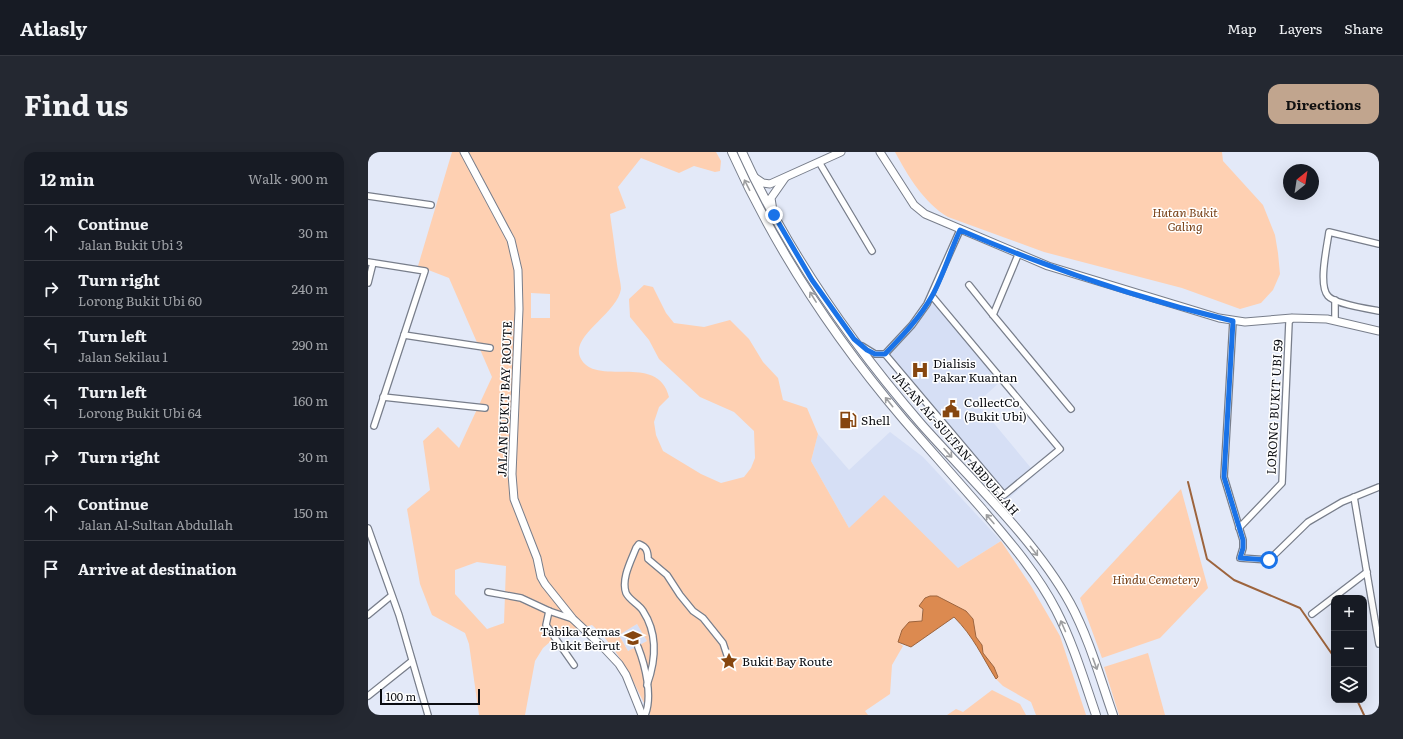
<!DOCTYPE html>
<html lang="en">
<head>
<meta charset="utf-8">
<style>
	:root { --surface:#171b24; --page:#242831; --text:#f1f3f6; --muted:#9ea1a6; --line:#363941; --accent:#c1a58e }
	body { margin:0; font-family:Literata,serif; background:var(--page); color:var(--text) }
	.controls { position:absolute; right:12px; bottom:12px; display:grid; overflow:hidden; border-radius:8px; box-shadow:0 4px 16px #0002 }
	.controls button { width:36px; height:36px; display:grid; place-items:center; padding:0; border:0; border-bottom:1px solid var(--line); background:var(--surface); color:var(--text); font:20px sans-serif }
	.compass { position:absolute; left:915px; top:12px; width:36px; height:36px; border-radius:50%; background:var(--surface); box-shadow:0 4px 16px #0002; rotate:30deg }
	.scale { position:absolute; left:12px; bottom:10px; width:100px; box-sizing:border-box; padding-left:4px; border:2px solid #0a0c11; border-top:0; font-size:11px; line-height:14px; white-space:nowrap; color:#0a0c11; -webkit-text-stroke:3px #fff; paint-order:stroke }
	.stop { position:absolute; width:12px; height:12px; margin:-9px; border:3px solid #1a73e8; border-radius:50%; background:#fff }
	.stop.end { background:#1a73e8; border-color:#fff; box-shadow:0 1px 4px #0008 }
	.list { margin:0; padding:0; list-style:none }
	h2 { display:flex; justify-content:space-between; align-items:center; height:52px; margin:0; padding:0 16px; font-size:17px }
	h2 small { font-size:13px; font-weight:400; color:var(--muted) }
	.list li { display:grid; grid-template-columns:26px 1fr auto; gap:12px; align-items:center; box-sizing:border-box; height:56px; padding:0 16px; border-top:1px solid var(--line) }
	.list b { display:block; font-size:15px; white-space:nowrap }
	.list p { margin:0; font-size:13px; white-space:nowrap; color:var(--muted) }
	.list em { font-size:13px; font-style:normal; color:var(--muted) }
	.icon { flex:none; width:22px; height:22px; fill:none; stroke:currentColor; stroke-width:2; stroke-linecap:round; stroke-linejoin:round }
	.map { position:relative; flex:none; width:1011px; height:563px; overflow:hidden; border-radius:12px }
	header { display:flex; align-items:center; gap:24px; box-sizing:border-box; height:56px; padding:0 20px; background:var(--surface); border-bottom:1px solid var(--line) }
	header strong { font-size:19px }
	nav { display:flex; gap:22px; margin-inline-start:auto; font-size:14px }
	.intro { display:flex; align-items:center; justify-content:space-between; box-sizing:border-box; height:96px; padding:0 24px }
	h1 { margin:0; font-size:28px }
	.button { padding:10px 18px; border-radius:12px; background:var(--accent); color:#111; font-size:14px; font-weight:700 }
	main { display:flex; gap:24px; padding:0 24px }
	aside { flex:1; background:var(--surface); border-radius:12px; box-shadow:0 4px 16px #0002 }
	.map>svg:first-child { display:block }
	.built { fill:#d6dff5 }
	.green { fill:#fed0b2; fill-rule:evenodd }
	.water { fill:#dc8a50; stroke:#9d643d }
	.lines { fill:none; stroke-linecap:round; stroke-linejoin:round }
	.stream { stroke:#9d643d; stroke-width:2 }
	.minor-casing { stroke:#787e8b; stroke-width:8 }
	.tertiary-casing { stroke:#787e8b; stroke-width:9 }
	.primary-casing { stroke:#787e8b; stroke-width:10 }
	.minor { stroke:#fff; stroke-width:5.5 }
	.tertiary { stroke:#fff; stroke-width:7 }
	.primary { stroke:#fff; stroke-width:8 }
	.oneway { stroke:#9d9ea0 }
	.route { stroke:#1a73e8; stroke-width:5 }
	.labels { text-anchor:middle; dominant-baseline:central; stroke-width:3; stroke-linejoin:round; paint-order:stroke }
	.park-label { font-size:12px; font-style:italic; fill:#784117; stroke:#fff }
	.poi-label { font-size:12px; fill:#0a0c11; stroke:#fff; text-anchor:start }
	.street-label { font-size:12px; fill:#0a0c11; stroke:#fff }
</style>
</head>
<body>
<header>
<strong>Atlasly</strong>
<nav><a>Map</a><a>Layers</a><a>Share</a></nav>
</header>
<div class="intro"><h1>Find us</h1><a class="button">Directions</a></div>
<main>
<aside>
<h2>12 min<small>Walk · 900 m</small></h2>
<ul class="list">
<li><svg class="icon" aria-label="ahead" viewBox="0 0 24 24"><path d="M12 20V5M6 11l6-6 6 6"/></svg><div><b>Continue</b><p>Jalan Bukit Ubi 3</p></div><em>30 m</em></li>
<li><svg class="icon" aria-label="right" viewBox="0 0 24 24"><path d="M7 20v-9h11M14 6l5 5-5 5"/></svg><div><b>Turn right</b><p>Lorong Bukit Ubi 60</p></div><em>240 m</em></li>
<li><svg class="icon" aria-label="left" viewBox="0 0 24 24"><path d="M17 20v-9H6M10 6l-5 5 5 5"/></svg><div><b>Turn left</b><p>Jalan Sekilau 1</p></div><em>290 m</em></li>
<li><svg class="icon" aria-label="left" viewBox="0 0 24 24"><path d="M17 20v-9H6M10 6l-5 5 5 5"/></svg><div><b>Turn left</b><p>Lorong Bukit Ubi 64</p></div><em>160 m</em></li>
<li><svg class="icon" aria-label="right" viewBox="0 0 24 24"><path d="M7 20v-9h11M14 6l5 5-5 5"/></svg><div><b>Turn right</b></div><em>30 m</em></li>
<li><svg class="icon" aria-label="ahead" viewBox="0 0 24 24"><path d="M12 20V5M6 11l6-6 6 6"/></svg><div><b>Continue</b><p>Jalan Al-Sultan Abdullah</p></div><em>150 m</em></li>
<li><svg class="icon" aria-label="arrive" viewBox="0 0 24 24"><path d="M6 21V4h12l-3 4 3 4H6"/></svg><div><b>Arrive at destination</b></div></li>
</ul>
</aside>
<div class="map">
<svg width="1011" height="563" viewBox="0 0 1011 563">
	<rect width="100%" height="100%" fill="#e3e9f8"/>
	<g class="built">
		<path d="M566,149l68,79 -25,23 59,71 -30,27 -9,-6 -113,-137 29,-29z"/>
		<path d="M522,280l33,25 78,84 -43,27 -109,-40 -38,-67 7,-27 31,36z"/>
		<path d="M269,472l10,17 -19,10 -9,-16z"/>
	</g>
	<g class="green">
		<path d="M84,0h264l5,9 -1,10 -5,1 -21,-6 -15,7 -38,-15 -23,29 8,21 -16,6c3,19 5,38 8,57 1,5 3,13 3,18 -4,25 -50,46 -41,68 14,32 78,-6 89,40l-10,10 -5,15 2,13 7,16 38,23 20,9 23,-6 7,-9 4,-10 -1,-27 -20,-19 -34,-15 -41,-38 -10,-19 -19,-23 -1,-18 15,-14 9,2 13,26 8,10 30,4 26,-7 19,19 14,23 15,16 5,22 24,8 11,26 -7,27 38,67 35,-33 74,73 43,-27 30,45 29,50 26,79h-50l-5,-13 -28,-16 -7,-7 2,-2 -4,-10 -11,-14 -1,-8 -6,-8 -3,-18 -7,-8 -29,-15h-7l-5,2 -3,10v13l-20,9 -4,12 5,4 -11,19 -2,29 -25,17 3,4h-218c-16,-32 -30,-65 -58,-90l-33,9 -16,14 -8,13 -10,54h-46l-10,-71 -4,-11 -33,-18 -12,-31 -13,-75 23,-19 -7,-49 15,-14 21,21 33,-71 -43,-99 -31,-12zM163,141l19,1v24h-19zM109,410l29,4 -2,57 -17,6 -32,-35v-24zM269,472l10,17 -19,10 -9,-16z"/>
		<path d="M527,0h327l1,9 40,44 12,30 3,18 2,21 -7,16 -12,13 -21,6 -58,-21 -138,-36 -96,-35c-24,-14 -40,-41 -53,-65z"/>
		<path d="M813,337l27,99 -48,50 -58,20 -22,-60z"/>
		<path d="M780,501l17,62h-46l-15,-48z"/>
		<path d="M624,538l28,14 6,11h-79l9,-6 7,3z"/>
	</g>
	<path class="water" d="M562,444h7l29,15 7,8 3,18 6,8 1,8 11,14 4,10 -2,2c-15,-24 -22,-42 -42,-62l-43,30 -13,-5 4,-12 7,-8 13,-1 1,-12 -4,-3 6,-8z"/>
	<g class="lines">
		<g class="stream">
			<path d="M820,330l19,77 27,21 66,28 34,49"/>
			<path d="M989,548l7,15"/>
		</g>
		<g class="minor-casing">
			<g id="minor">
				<path d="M451,10l53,89"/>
				<path d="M0,44l63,9"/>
				<path d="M1011,92l-50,-12c-2,15 -11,53 -1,64 7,8 40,13 51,15"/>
				<path d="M0,110l57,9 -51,155"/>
				<path d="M0,131l5,-20"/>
				<path d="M601,133l24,30 78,94"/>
				<path d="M625,163l25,-60"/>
				<path d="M865,169l-9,156 19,63v8l-3,10 29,2 39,-38 34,-20 37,-15"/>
				<path d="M967,169v-21"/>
				<path d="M36,183l86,13"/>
				<path d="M494,194l13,8h10"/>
				<path d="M517,202l119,141 56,-46 -128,-153"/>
				<path d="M517,202l27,-29 15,-21 33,-74"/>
				<path d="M15,245l102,11"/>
				<path d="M986,345l25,147"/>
				<path d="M0,376l31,87 29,100"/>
				<path d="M871,376l43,-45 7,-161 3,-4"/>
				<path d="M120,440l33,6 28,13 24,8"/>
				<path d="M181,459l-3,14 28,40"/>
				<path d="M944,462l55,-42"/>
				<path d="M0,463l23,-19"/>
				<path d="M270,495c7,18 15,49 7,68"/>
				<path d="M279,533c9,-25 11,-51 -4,-74 -4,-7 -13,-10 -17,-18 -5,-14 5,-32 10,-45l3,-4c8,3 9,8 9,15l19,16 13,20 13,16 10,7 20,25 6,18"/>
				<path d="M0,544l44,-35"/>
			</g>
		</g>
		<g class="tertiary-casing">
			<g id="tertiary">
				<path d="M96,0l47,88 7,30 1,39 -7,165 2,25 23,59 4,19 4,7 28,35 31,29 15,16 7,11 16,40"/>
				<path d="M512,0l34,53 11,9 123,52 171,52 26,4 47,-4 35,1 52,12"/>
				<path d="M386,25l9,6 7,1 71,-32"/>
				<path d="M405,59l-2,-13 14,-20"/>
			</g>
		</g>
		<g class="primary-casing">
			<g id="primary">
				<path d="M364,0c43,96 103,187 172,268 26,30 52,59 78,89 27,32 55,64 74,101 17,33 28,70 40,105"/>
				<path d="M374,0c45,99 109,191 180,273 49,55 113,115 148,178 19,35 30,75 43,112"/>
			</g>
		</g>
		<use href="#minor" class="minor"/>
		<use href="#tertiary" class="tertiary"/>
		<use href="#primary" class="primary"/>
	</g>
	<defs><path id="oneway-shaft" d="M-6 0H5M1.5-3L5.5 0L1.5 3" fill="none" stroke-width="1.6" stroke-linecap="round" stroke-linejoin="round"/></defs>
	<g class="oneway">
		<use href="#oneway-shaft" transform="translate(379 33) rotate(-117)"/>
		<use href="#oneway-shaft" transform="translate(445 145) rotate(-122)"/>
		<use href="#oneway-shaft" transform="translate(521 250) rotate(-129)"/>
		<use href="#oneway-shaft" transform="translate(580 301) rotate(48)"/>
		<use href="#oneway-shaft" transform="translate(622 367) rotate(-131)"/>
		<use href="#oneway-shaft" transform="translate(666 399) rotate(52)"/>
		<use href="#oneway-shaft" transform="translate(695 474) rotate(-114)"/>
		<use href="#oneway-shaft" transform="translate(727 512) rotate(70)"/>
	</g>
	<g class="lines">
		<path class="route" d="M406,63l38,65 42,59 13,11 8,4h10c17,-18 34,-35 47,-58 11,-20 18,-44 28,-66 88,38 180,69 273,91l-9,156 19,63v8l-3,10 29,2"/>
	</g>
	<defs>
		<g id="hospital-bare" transform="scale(1.38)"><path d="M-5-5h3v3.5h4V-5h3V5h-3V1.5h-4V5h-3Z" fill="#86460f" stroke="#fff" stroke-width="2.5" paint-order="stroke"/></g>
		<g id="civic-bare" transform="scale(1.38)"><path d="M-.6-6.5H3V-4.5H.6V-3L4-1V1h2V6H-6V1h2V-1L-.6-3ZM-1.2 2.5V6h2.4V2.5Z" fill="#86460f" stroke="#fff" stroke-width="2.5" paint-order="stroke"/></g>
		<g id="fuel-bare" transform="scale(1.38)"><path d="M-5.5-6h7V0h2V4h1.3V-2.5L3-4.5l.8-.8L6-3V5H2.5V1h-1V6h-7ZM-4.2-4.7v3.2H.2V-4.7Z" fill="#86460f" stroke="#fff" stroke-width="2.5" paint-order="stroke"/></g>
		<g id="school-bare" transform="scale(1.38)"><path d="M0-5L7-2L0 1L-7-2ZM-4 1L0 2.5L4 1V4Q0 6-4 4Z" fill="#86460f" stroke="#fff" stroke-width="2.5" paint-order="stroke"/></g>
		<g id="sight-bare" transform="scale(1.38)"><path d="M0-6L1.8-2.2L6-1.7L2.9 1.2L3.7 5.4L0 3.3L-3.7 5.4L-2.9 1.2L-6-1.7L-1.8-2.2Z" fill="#86460f" stroke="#fff" stroke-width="2.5" paint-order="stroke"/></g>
	</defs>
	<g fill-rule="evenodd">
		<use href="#hospital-bare" x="552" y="218"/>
		<use href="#civic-bare" x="583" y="257"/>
		<use href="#fuel-bare" x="480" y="268"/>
		<use href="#school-bare" x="265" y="486"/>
		<use href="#sight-bare" x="361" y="509"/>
	</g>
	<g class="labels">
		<g class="park-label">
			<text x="817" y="60">Hutan Bukit<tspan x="817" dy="14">Galing</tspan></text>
			<text x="788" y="427">Hindu Cemetery</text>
		</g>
		<g class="poi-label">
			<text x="565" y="211">Dialisis<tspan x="565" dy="14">Pakar Kuantan</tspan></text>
			<text x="596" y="250">CollectCo<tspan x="596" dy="14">(Bukit Ubi)</tspan></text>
			<text x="493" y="268">Shell</text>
			<text x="252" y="479" text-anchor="end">Tabika Kemas<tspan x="252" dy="14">Bukit Beirut</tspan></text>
			<text x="374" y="509">Bukit Bay Route</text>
		</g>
		<g class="street-label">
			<text transform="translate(136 247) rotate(-88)">JALAN BUKIT BAY ROUTE</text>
			<text transform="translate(906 255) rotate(-87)">LORONG BUKIT UBI 59</text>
			<text transform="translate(588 291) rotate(49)">JALAN AL-SULTAN ABDULLAH</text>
		</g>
	</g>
</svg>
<div class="controls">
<button>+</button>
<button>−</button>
<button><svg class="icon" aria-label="layers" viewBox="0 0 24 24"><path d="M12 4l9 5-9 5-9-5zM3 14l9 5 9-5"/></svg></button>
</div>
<svg class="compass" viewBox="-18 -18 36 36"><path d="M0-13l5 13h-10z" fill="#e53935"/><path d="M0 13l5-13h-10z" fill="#9ea1a6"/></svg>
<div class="scale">100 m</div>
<div class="stop" style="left:901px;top:408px"></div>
<div class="stop end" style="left:406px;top:63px"></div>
</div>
</main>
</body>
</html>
